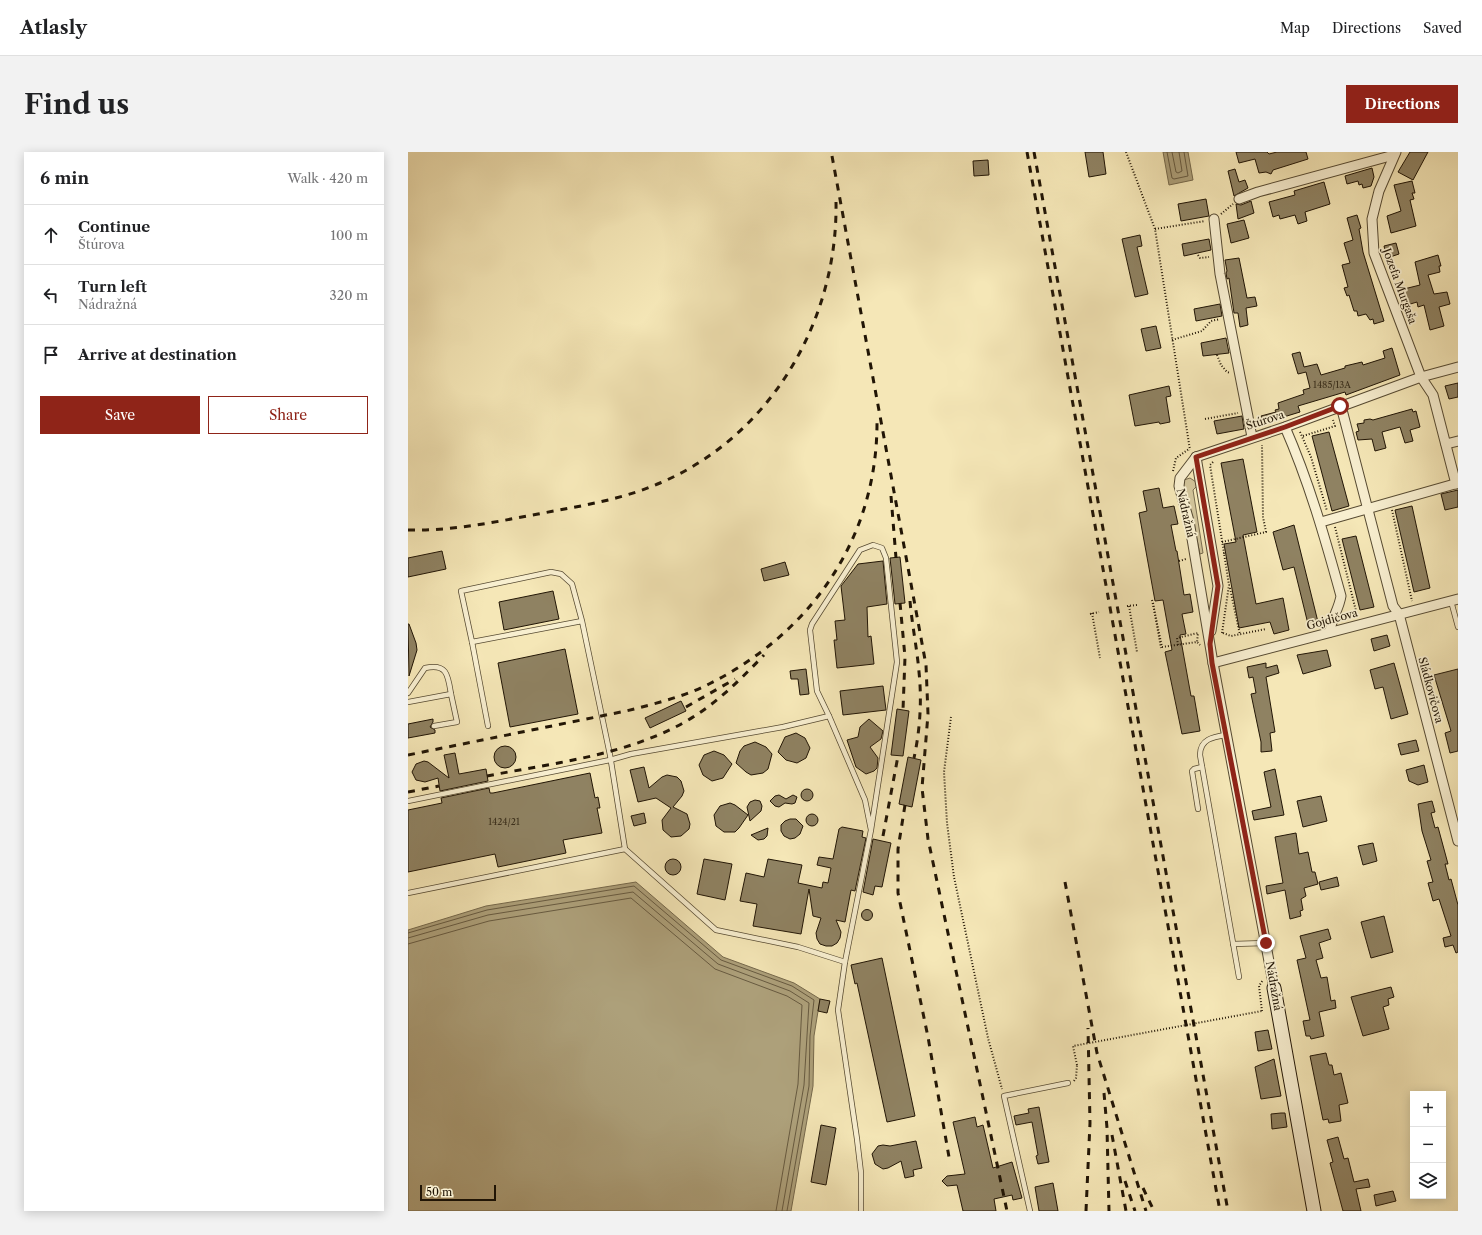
<!DOCTYPE html>
<html lang="en">
<head>
<meta charset="utf-8">
<style>
	:root { --surface:#fff; --page:#f2f2f2; --text:#202124; --muted:#757577; --line:#e0e0e0; --accent:#8f2418 }
	body { margin:0; font-family:"Libre Caslon Text",serif; background:var(--page); color:var(--text) }
	.controls { position:absolute; right:12px; bottom:12px; display:grid; overflow:hidden; border-radius:0px; box-shadow:0 2px 10px #0003 }
	.controls button { width:36px; height:36px; display:grid; place-items:center; padding:0; border:0; border-bottom:1px solid var(--line); background:var(--surface); color:var(--text); font:20px sans-serif }
	.scale { position:absolute; left:12px; bottom:10px; width:76px; box-sizing:border-box; padding-left:4px; border:2px solid #211505; border-top:0; font-size:11px; line-height:14px; white-space:nowrap; color:#211505; -webkit-text-stroke:3px #f8efd0; paint-order:stroke }
	.stop { position:absolute; width:12px; height:12px; margin:-9px; border:3px solid #8f2418; border-radius:50%; background:#fff }
	.stop.end { background:#8f2418; border-color:#fff; box-shadow:0 1px 4px #0008 }
	.list { margin:0; padding:0; list-style:none }
	h2 { display:flex; justify-content:space-between; align-items:center; height:52px; margin:0; padding:0 16px; font-size:17px }
	h2 small { font-size:13px; font-weight:400; color:var(--muted) }
	.list li { display:grid; grid-template-columns:26px 1fr auto; gap:12px; align-items:center; box-sizing:border-box; height:60px; padding:0 16px; border-top:1px solid var(--line) }
	.list b { display:block; font-size:15px; white-space:nowrap }
	.list p { margin:0; font-size:13px; white-space:nowrap; color:var(--muted) }
	.list em { font-size:13px; font-style:normal; color:var(--muted) }
	.actions { display:flex; gap:8px; padding:12px 16px }
	.actions a { flex:1; padding:9px 0; border:1px solid var(--accent); border-radius:0px; text-align:center; font-size:14px; color:var(--accent) }
	.actions .main { background:var(--accent); color:#fff }
	.icon { flex:none; width:22px; height:22px; fill:none; stroke:currentColor; stroke-width:2; stroke-linecap:round; stroke-linejoin:round }
	.map { position:relative; flex:none; width:1050px; height:1059px; overflow:hidden; border-radius:0px }
	header { display:flex; align-items:center; gap:24px; box-sizing:border-box; height:56px; padding:0 20px; background:var(--surface); border-bottom:1px solid var(--line) }
	header strong { font-size:19px }
	nav { display:flex; gap:22px; margin-inline-start:auto; font-size:14px }
	.intro { display:flex; align-items:center; justify-content:space-between; box-sizing:border-box; height:96px; padding:0 24px }
	h1 { margin:0; font-size:28px }
	.button { padding:10px 18px; border-radius:0px; background:var(--accent); color:#fff; font-size:14px; font-weight:700 }
	main { display:flex; gap:24px; padding:0 24px }
	aside { flex:1; background:var(--surface); border-radius:0px; box-shadow:0 2px 10px #0003 }
	.map>svg:first-child { display:block }
	.green { fill:#d1c399; stroke:#796c4f }
	.water { fill:#ada07a; stroke:#75684b }
	.lines { fill:none; stroke-linecap:round; stroke-linejoin:round }
	.shore { stroke:#675a40; stroke-width:1 }
	.building { fill:#8f8262; stroke:#211505 }
	.lane-casing { stroke:#564a32; stroke-width:6 }
	.street-casing { stroke:#564a32; stroke-width:11 }
	.secondary-casing { stroke:#211505; stroke-width:15 }
	.path { stroke:#211505; stroke-width:2; stroke-dasharray:1 2; stroke-linecap:butt }
	.lane { stroke:#f8efd0; stroke-width:4.5 }
	.street { stroke:#f8efd0; stroke-width:9 }
	.secondary { stroke:#f8efd0; stroke-width:13 }
	.rail { stroke:#211505; stroke-width:3; stroke-dasharray:7 7; stroke-linecap:butt }
	.path-bridge { stroke:#211505; stroke-width:2; stroke-dasharray:1 2; stroke-linecap:butt }
	.route { stroke:#8f2418; stroke-width:5 }
	.labels { text-anchor:middle; dominant-baseline:central; stroke-width:3.5; stroke-linejoin:round; paint-order:stroke }
	.number-label { font-size:9px; fill:#3c301c }
	.street-label { font-size:11px; fill:#211505; stroke:#f8efd0 }
</style>
</head>
<body>
<header>
<strong>Atlasly</strong>
<nav><a>Map</a><a>Directions</a><a>Saved</a></nav>
</header>
<div class="intro"><h1>Find us</h1><a class="button">Directions</a></div>
<main>
<aside>
<h2>6 min<small>Walk · 420 m</small></h2>
<ul class="list">
<li><svg class="icon" aria-label="ahead" viewBox="0 0 24 24"><path d="M12 20V5M6 11l6-6 6 6"/></svg><div><b>Continue</b><p>Štúrova</p></div><em>100 m</em></li>
<li><svg class="icon" aria-label="left" viewBox="0 0 24 24"><path d="M17 20v-9H6M10 6l-5 5 5 5"/></svg><div><b>Turn left</b><p>Nádražná</p></div><em>320 m</em></li>
<li><svg class="icon" aria-label="arrive" viewBox="0 0 24 24"><path d="M6 21V4h12l-3 4 3 4H6"/></svg><div><b>Arrive at destination</b></div></li>
</ul>
<div class="actions"><a class="main">Save</a><a>Share</a></div>
</aside>
<div class="map">
<svg width="1050" height="1059" viewBox="0 0 1050 1059">
	<rect width="100%" height="100%" fill="#f5e7b7"/>
	<filter id="stains"><feTurbulence type="fractalNoise" baseFrequency=".005" numOctaves="4"/><feColorMatrix values="0 0 0 0 .2 0 0 0 0 .09 0 0 0 0 .02 0 0 0 .5 -.17"/></filter>
	<radialGradient id="worn" r=".72"><stop offset=".6" stop-color="#630" stop-opacity="0"/><stop offset="1" stop-color="#630" stop-opacity=".3"/></radialGradient>
	<path class="green" d="M782,326l9,6 -6,6 10,63 -3,1 -7,-33 -10,-33 1,-8z"/>
	<g class="water">
		<path d="M755,0h25l5,28 -24,5z"/>
		<path d="M228,730l87,75 71,26 26,16 -6,37 -1,50 -22,125h-383v-281l78,-24z"/>
	</g>
	<g class="lines">
		<g class="shore">
			<path d="M759,0l5,26 2,1 14,-3 -4,-24"/>
			<path d="M764,0l4,20 2,1 4,-2 -3,-19"/>
			<path d="M0,781l79,-23 147,-24 87,74 71,26 22,14 -4,36 -1,50 -22,125"/>
			<path d="M0,786l80,-23 145,-23 85,72 72,27 19,12 -5,82 -22,126"/>
			<path d="M0,792l81,-23 142,-23 84,71 72,27 15,9 -4,79 -22,127"/>
		</g>
	</g>
	<g class="building">
		<path d="M677,0h18l3,22 -17,3z"/>
		<path d="M828,0h31l2,2 8,-2h29l2,7 -35,11 -2,4 -5,-2 -7,1 -4,-14 -16,4z"/>
		<path d="M1002,0h18l-15,28 -15,-8z"/>
		<path d="M580,8l1,15 -15,1 -1,-15z"/>
		<path d="M964,16l2,9 -3,9 -8,2 -1,-4 -3,1 -1,-4 -11,3 -2,-8z"/>
		<path d="M827,17l4,13 6,-2 3,8 -14,8 -6,-25z"/>
		<path d="M1004,29l3,12h-3l2,6 -4,1 6,26 -25,7 -4,-17 14,-5 -7,-26z"/>
		<path d="M916,30l6,22 -25,8 2,9 -9,3 -3,-9 -15,4 -1,-4 -6,2 -4,-15 26,-7 -1,-4z"/>
		<path d="M798,47l3,17 -28,5 -3,-17z"/>
		<path d="M843,49l3,12 -16,6 -2,-15 5,1z"/>
		<path d="M949,63l4,13 -2,1 4,23 21,69 -10,3 -1,-5 -3,1 -4,-6 -8,2 -1,-5h-3l-5,-16 -2,1 -3,-8 4,-1 -6,-22 8,-2 -6,-20 9,-3 -6,-22z"/>
		<path d="M836,68l5,18 -18,5 -4,-19z"/>
		<path d="M732,83l2,11 -5,1 11,47 -13,3 -13,-58z"/>
		<path d="M801,87l2,11 -27,6 -2,-12z"/>
		<path d="M988,91l3,11 -12,4 -3,-12z"/>
		<path d="M1030,103l3,11h-2l1,6 -12,3 6,19 13,-2 3,12 -11,3 5,19 -14,4 -6,-25 -6,2 -1,-5 -10,3 -3,-16 16,-4 -5,-23z"/>
		<path d="M831,106l8,40 8,-1 2,9 -11,2 2,17 -8,2 -2,-14h-4l-5,-35 -2,1 -1,-6 1,-2 -2,-11z"/>
		<path d="M812,152l2,12 -26,5 -2,-12z"/>
		<path d="M748,174l5,22 -15,3 -5,-22z"/>
		<path d="M818,186l3,15 -26,3 -2,-13z"/>
		<path d="M984,196l8,27 -54,20 -1,-3 -47,14 2,6 -36,11 -3,-7 15,-4 -1,-2 4,-1 -1,-6 26,-9 -1,-4 7,-2 -4,-16 -8,2 -6,-20 8,-2 4,15 13,-3 4,11 24,-7v-2l17,-4 1,3 22,-7 -2,-7z"/>
		<path d="M1050,231v14l-9,2 -4,-13z"/>
		<path d="M761,234l2,10 -5,1 4,25 -10,2 -1,-2 -24,4 -6,-31z"/>
		<path d="M1004,257l1,3 3,-1 4,16 -10,3 3,11 -8,2 -5,-16 -18,5 4,16 -11,3 -3,-12 -14,1 -2,-8 3,-1 -2,-7 7,-1v-3l6,-1 3,1z"/>
		<path d="M834,264l2,13 -27,5 -3,-13z"/>
		<path d="M921,280l20,74 -17,5 -20,-75z"/>
		<path d="M835,307l14,73 -14,3 13,69 27,-6 6,32 -15,4 -4,-12 -31,6 -15,-84 12,-2 -15,-79z"/>
		<path d="M751,336l4,20 11,-2 4,18 -7,1 5,26h1l7,44 6,-1 3,18 -11,2 4,20 -6,1 11,61h3l6,35 -18,3 -17,-82 7,-2 -9,-50 -8,1 -16,-88 8,-2 -4,-20z"/>
		<path d="M1050,338v17l-13,3 -4,-16z"/>
		<path d="M1004,354l18,82 -16,4 -19,-82z"/>
		<path d="M886,373l24,97 -10,2 -14,-57 -11,3 -10,-38z"/>
		<path d="M948,384l18,71 -14,3 -18,-71z"/>
		<path d="M34,399l4,18 -38,8v-19z"/>
		<path d="M492,405l5,46 -10,1 -5,-46z"/>
		<path d="M475,409l4,43 -20,3 1,30 3,-1 3,28 -37,4 -3,-28h3l-2,-19 10,-1 -4,-34 17,-22z"/>
		<path d="M377,410l4,13 -25,6 -3,-12z"/>
		<path d="M145,439l6,28 -55,11 -5,-28z"/>
		<path d="M0,472h1l7,19 1,7 -8,26z"/>
		<path d="M979,483l3,11 -16,5 -3,-12z"/>
		<path d="M157,497l13,65 -68,13 -12,-64z"/>
		<path d="M919,498l4,16 -28,8 -6,-19z"/>
		<path d="M858,511v5l11,-3 2,8 -13,4 9,55 -5,1 2,18 -11,1v-10l-10,-48 5,-1 -3,-16 -4,1 -2,-11z"/>
		<path d="M986,511l14,51 -17,5 -8,-32 -8,2 -5,-19z"/>
		<path d="M398,517l3,25 -9,1 -2,-16h-7l-1,-8z"/>
		<path d="M1050,517v82l-8,2 -5,-20 6,-2 -17,-56z"/>
		<path d="M475,534l3,24 -43,5 -3,-24z"/>
		<path d="M273,549l5,10 -36,17 -5,-10z"/>
		<path d="M489,557l12,2 -6,45 -12,-1z"/>
		<path d="M25,567v3l-3,5 5,3v3l-27,5v-14z"/>
		<path d="M461,567l14,12 -2,8 -11,8 8,11 -1,10 -3,3 -8,3 -10,-7 -9,-27 11,-3 2,-10z"/>
		<path d="M388,581l9,5 5,10 -4,10 -9,5 -11,-3 -8,-8 7,-15z"/>
		<path d="M1008,588l3,11 -18,4 -3,-11z"/>
		<path d="M347,590l11,5 6,7 -4,15 -5,4 -12,2 -5,-3 -10,-9 4,-12 4,-5z"/>
		<circle cx="97" cy="605" r="11"/>
		<path d="M306,599l10,4 8,9 -9,14 -11,3 -9,-6 -4,-10 5,-10z"/>
		<path d="M47,601l4,21 27,-5 2,12 -48,10 -2,-13 -13,4 -9,-2 -4,-8 4,-8 8,-3 4,1 21,16 -5,-23z"/>
		<path d="M500,605l13,3 -9,47 -13,-3z"/>
		<path d="M1016,613l4,17 -10,3 -9,-4 -3,-11z"/>
		<path d="M236,615l5,21 13,-11 5,-2 10,2 4,4 3,10 -2,5 -9,11 14,7 3,10 -1,5 -8,7 -10,1 -8,-7 -1,-10 9,-12 -15,-10 -18,4 -8,-32z"/>
		<path d="M867,617l9,46 -30,5 -2,-9 19,-4 -7,-35z"/>
		<path d="M182,621l5,25 3,-1 2,11h-3l5,25 -39,7 3,13 -68,14 -3,-13 -87,18v-62l34,-7 -1,-5 48,-10 1,5h3z"/>
		<circle cx="399" cy="643" r="6"/>
		<path d="M371,643l7,4 7,-4 4,2 -2,6 -3,1 -7,-1 -6,4 -4,-1 -5,-5 5,-5z"/>
		<path d="M913,644l6,25 -24,6 -6,-26z"/>
		<path d="M347,648l5,1 2,5 -1,5 -11,10 -3,-14 3,-5z"/>
		<path d="M1024,649l3,11 -4,1 4,15 3,-1 10,37h-3l4,16 2,-1 7,26v47l-2,1 -3,-8 -8,2 -2,-9 8,-2 -12,-37 -6,2 -5,-18 5,-1 -6,-21 4,-1 -9,-29 -4,-27z"/>
		<path d="M322,651l5,2 13,10 -9,13 -4,4h-11l-8,-6 -2,-11 6,-9z"/>
		<path d="M236,661l2,10 -12,3 -3,-10z"/>
		<circle cx="404" cy="668" r="6"/>
		<path d="M382,667h6l7,7 -3,8 -5,4 -5,1 -6,-3 -3,-5v-6l4,-4z"/>
		<path d="M434,675l21,4 -1,6 4,1 -11,53 -4,-1 -6,32 -9,-2 5,12 -1,6 -3,5 -5,3h-6l-6,-2 -3,-5 -1,-6 5,-15 -8,-2 -4,-27 -8,45 -48,-8 4,-22 -17,-3 6,-28 18,4 4,-18 34,6 -4,18 24,5 1,-6 5,1 3,-15 -14,-3 2,-8 14,2 6,-30z"/>
		<path d="M360,676l-1,8 -3,3 -6,1 -7,-5z"/>
		<path d="M888,681l3,21 9,-2 4,20h3l3,12 -14,4 2,8 -5,3 2,11 -3,1 1,5 -11,3 -5,-29 -18,4 -1,-8 17,-3 -8,-46z"/>
		<path d="M465,687l18,4 -9,44 -7,-1 -2,9 -10,-3z"/>
		<path d="M965,691l4,18 -14,4 -5,-19z"/>
		<path d="M296,707l28,5 -7,36 -28,-6z"/>
		<circle cx="265" cy="715" r="8"/>
		<path d="M929,725l2,9 -18,4 -2,-8z"/>
		<circle cx="459" cy="763" r="5.5"/>
		<path d="M976,764l9,36 -22,6 -10,-36z"/>
		<path d="M920,777l3,10 -12,4 4,15 -7,2 5,18 6,-1 4,24 4,-1 1,8 -17,4 5,24 -13,3 -1,-3h-4l-3,-15 7,-1 -13,-60 9,-2 -6,-22z"/>
		<path d="M474,806l33,158 -28,6 -30,-139 -2,1 -4,-19z"/>
		<path d="M983,835l3,10 -6,2 1,6 -6,2 6,22 -26,7 -12,-39z"/>
		<path d="M412,847l10,2 -3,12 -9,-2z"/>
		<path d="M860,878l4,19 -14,2 -3,-19z"/>
		<path d="M918,901l3,12h3l2,10 7,-2 7,30 -9,2 2,16 -12,2 -1,-4 -5,1 -13,-64z"/>
		<path d="M866,907l7,37 -20,3 -6,-32z"/>
		<path d="M631,955l10,55 -11,2 -2,-8 2,-1 -6,-33 -16,3 -2,-9 15,-3 -1,-4z"/>
		<path d="M873,961h4l2,14 -15,2 -1,-15z"/>
		<path d="M567,965l2,10 6,-2 10,43 19,-6 10,36 -9,2 -1,-5 -18,4 2,12h-33l-6,-26 -10,1 -5,-5 5,-5 18,-2 -12,-52z"/>
		<path d="M413,973l15,3 -10,57 -15,-3z"/>
		<path d="M930,985l6,22 4,-1 6,24 14,-3 2,8 -14,2 5,22h-18l-13,-48 3,-1 -6,-22z"/>
		<path d="M508,989l6,27 -9,2 1,6 -9,2 -4,-17 -13,7 -5,1 -8,-5 -3,-10 6,-8 5,-1 7,1z"/>
		<path d="M645,1031l5,28h-19l-4,-24z"/>
		<path d="M985,1039l3,10 -20,5 -2,-11z"/>
	</g>
	<g class="lines">
		<g class="lane-casing">
			<g id="lane">
				<path d="M1043,449l7,26"/>
				<path d="M174,469l-110,21 -11,-51 90,-19 10,2 11,10 10,37 28,134 15,94"/>
				<path d="M64,490l16,84"/>
				<path d="M0,541l17,-25c22,-5 23,7 26,26"/>
				<path d="M0,550l43,-8 6,28 -23,4"/>
				<path d="M818,583c-13,2 -26,4 -26,20l39,222"/>
				<path d="M0,649l202,-41 21,-6 152,-27 46,-11"/>
				<path d="M790,657l-6,-38 2,-2 8,-2"/>
				<path d="M0,741l217,-44 91,81 82,17 47,15 -7,48 19,129 4,34v38"/>
				<path d="M825,792l33,-1"/>
				<path d="M437,810l26,-132 -6,-30 -36,-84 -12,-25 -7,-61 2,-6 48,-74 13,-5 9,3 4,10 11,104 -26,168"/>
				<path d="M622,1059l-26,-115 64,-13"/>
			</g>
		</g>
		<g class="street-casing">
			<g id="street">
				<path d="M988,0l-17,39 -7,28 2,34 47,124 12,18 23,89"/>
				<path d="M831,47l19,-7 136,-37"/>
				<path d="M806,67l6,55 32,163"/>
				<path d="M933,254l52,200 6,8 59,227"/>
				<path d="M877,275c24,55 40,111 56,169 -2,13 -10,23 -11,36"/>
				<path d="M1038,292l12,-3"/>
				<path d="M788,305l-16,21 -1,8 10,35 24,142 61,325"/>
				<path d="M788,305l89,-30 136,-50 37,-10"/>
				<path d="M788,305l22,129 -7,45"/>
				<path d="M913,370l137,-39"/>
				<path d="M805,511l245,-64"/>
			</g>
		</g>
		<g class="secondary-casing">
			<path id="secondary" d="M866,836l40,223"/>
		</g>
		<g class="path">
			<path d="M718,0l29,77 35,221"/>
			<path d="M813,62l12,-10"/>
			<path d="M747,77l50,-8"/>
			<path d="M790,103l2,3 9,-1"/>
			<path d="M764,188l30,-9 9,-10 9,-2"/>
			<path d="M809,203l4,10 6,7 3,1"/>
			<path d="M797,267l33,-6"/>
			<path d="M892,280l11,25 16,54"/>
			<path d="M895,284l32,-10 -2,-6"/>
			<path d="M805,310l-3,3 14,88h-2"/>
			<path d="M765,319l3,-13 13,-9"/>
			<path d="M984,358l20,91"/>
			<path d="M927,375l22,88"/>
			<path d="M814,390l44,-10 -3,-15 -1,-72"/>
			<path d="M771,409l7,-2"/>
			<path d="M822,436l10,47"/>
			<path d="M744,448l10,47 35,-5 3,3"/>
			<path d="M745,451l8,45"/>
			<path d="M719,454l10,-1"/>
			<path d="M721,454l8,46"/>
			<path d="M684,461l8,45"/>
			<path d="M682,462l9,-2"/>
			<path d="M814,481l7,-48 -5,-32"/>
			<path d="M815,481l8,3 35,-7"/>
			<path d="M770,493l-1,-7 21,-5 -1,9"/>
			<path d="M543,565l-7,55 3,51 7,54 34,161 14,51"/>
			<path d="M854,859l-3,-25 4,-6"/>
			<path d="M666,929l2,-3 1,-13"/>
		</g>
		<use href="#lane" class="lane"/>
		<use href="#street" class="street"/>
		<use href="#secondary" class="secondary"/>
		<g class="rail">
			<path d="M619,0l193,1059"/>
			<path d="M626,0l194,1059"/>
			<path d="M424,4l94,509 2,49 -6,74 6,51 79,372"/>
			<path d="M483,344l5,62"/>
			<path d="M0,378c45,1 87,-8 130,-16 42,-8 83,-14 122,-31 111,-47 178,-163 176,-281"/>
			<path d="M502,449c2,24 7,47 9,71 3,29 1,58 -5,86"/>
			<path d="M492,451l5,54 -2,53"/>
			<path d="M278,555l49,-28"/>
			<path d="M0,603l218,-44c28,-7 57,-14 83,-27 104,-52 169,-148 168,-264"/>
			<path d="M79,624c66,-13 136,-20 196,-53 31,-17 56,-42 81,-68"/>
			<path d="M0,640l31,-6"/>
			<path d="M497,653l-7,44v44l30,144 21,120"/>
			<path d="M475,684l15,-80"/>
			<path d="M657,730l32,171 49,158"/>
			<path d="M696,941l3,35 2,83"/>
			<path d="M704,983l14,76"/>
			<path d="M717,1029l10,30"/>
			<path d="M735,1036l11,23"/>
			<path d="M678,1059l4,-88 -2,-95"/>
		</g>
		<path class="path-bridge" d="M669,913l-4,-19 189,-35"/>
	</g>
	<g class="lines">
		<path class="route" d="M858,791l-54,-280 -2,-19 8,-58 -22,-129 89,-30 55,-21"/>
	</g>
	<g class="labels">
		<g class="number-label">
			<text x="924" y="232">1485/13A</text>
			<text x="96" y="669">1424/21</text>
		</g>
		<g class="street-label">
			<text transform="translate(992 134) rotate(70)">Jozefa Murgaša</text>
			<text transform="translate(857 268) rotate(-18)">Štúrova</text>
			<text transform="translate(778 361) rotate(77)">Nádražná</text>
			<text transform="translate(924 467) rotate(-15)">Gojdičova</text>
			<text transform="translate(1023 538) rotate(75)">Sládkovičova</text>
			<text transform="translate(866 834) rotate(80)">Nádražná</text>
		</g>
	</g>
	<rect width="100%" height="100%" filter="url(#stains)"/>
	<rect width="100%" height="100%" fill="url(#worn)"/>
</svg>
<div class="controls">
<button>+</button>
<button>−</button>
<button><svg class="icon" aria-label="layers" viewBox="0 0 24 24"><path d="M12 4l9 5-9 5-9-5zM3 14l9 5 9-5"/></svg></button>
</div>
<div class="scale">50 m</div>
<div class="stop" style="left:932px;top:254px"></div>
<div class="stop end" style="left:858px;top:791px"></div>
</div>
</main>
</body>
</html>
